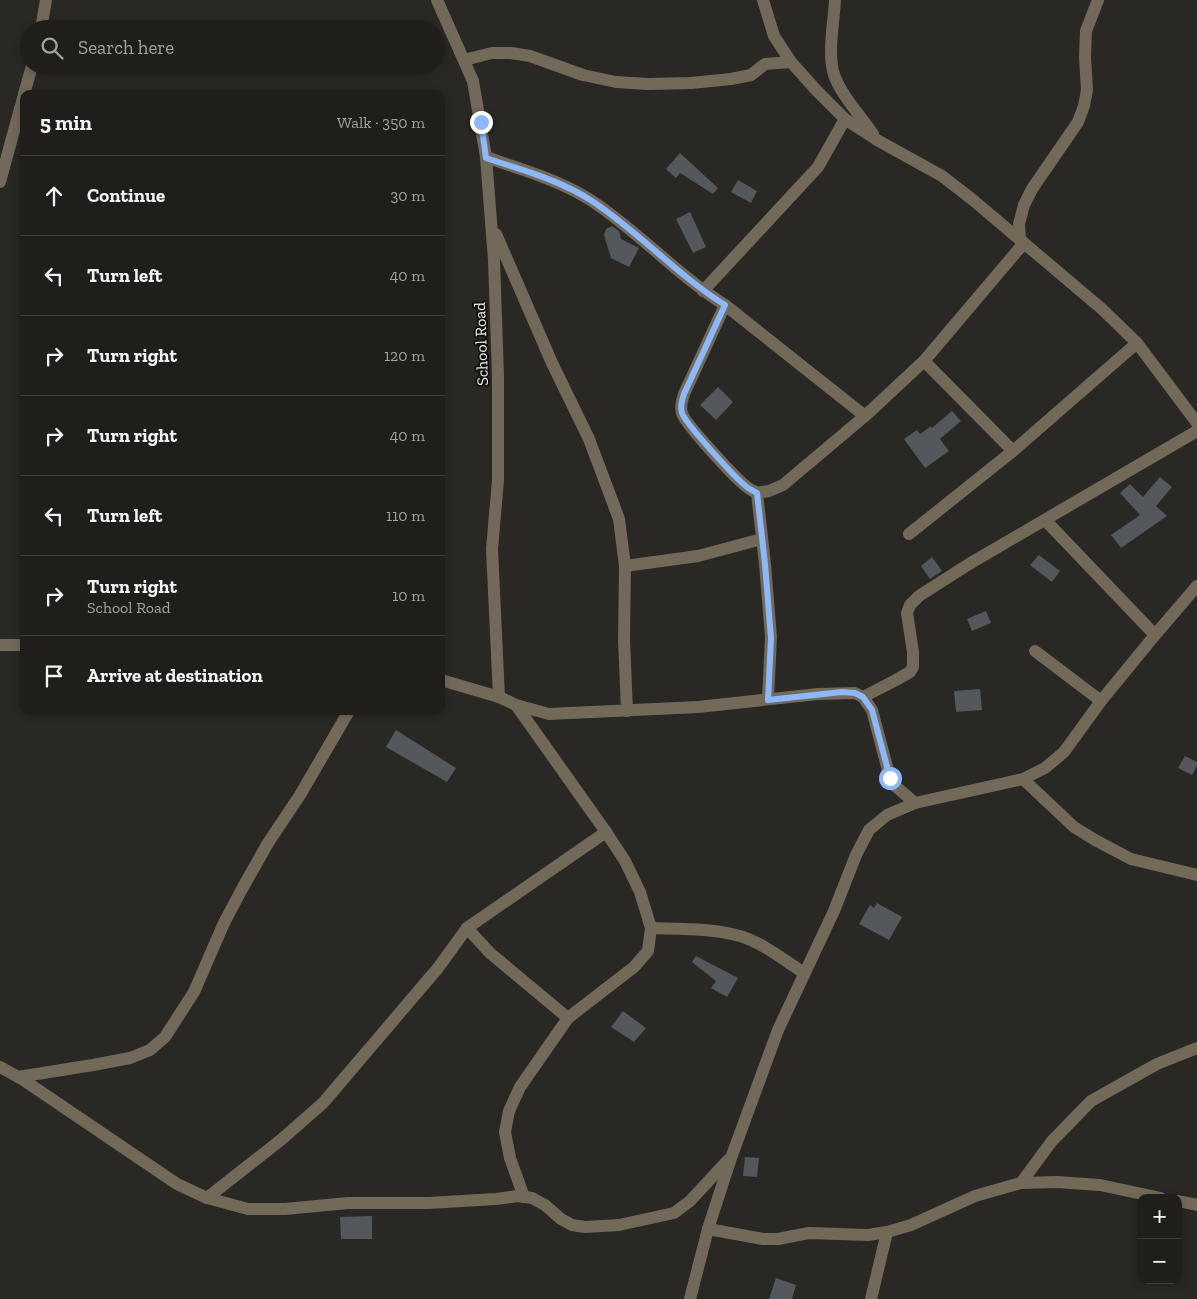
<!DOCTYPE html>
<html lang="en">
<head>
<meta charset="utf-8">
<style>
	:root { --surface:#201e1b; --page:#2d2b28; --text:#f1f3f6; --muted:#a2a2a3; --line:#3d3c3a }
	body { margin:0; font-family:"Zilla Slab",serif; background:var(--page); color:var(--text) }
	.controls { position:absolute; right:15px; bottom:15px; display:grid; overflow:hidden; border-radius:10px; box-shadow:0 2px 8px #0003 }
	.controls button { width:45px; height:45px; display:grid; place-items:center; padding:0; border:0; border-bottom:1px solid var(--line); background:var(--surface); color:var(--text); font:25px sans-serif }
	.stop { position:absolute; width:15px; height:15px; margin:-11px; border:4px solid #8bb9fc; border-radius:50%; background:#fff }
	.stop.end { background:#8bb9fc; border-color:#fff; box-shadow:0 1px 5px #0008 }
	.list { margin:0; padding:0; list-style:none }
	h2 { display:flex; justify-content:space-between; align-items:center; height:65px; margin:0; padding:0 20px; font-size:21px }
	h2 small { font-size:16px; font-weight:400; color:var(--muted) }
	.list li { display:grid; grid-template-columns:32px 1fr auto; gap:15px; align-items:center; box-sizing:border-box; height:80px; padding:0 20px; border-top:1px solid var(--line) }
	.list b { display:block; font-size:19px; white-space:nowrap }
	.list p { margin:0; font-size:16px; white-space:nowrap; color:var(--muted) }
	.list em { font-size:16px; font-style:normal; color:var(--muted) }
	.icon { flex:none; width:28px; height:28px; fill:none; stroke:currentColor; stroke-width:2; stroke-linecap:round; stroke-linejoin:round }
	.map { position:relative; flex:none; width:1197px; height:1299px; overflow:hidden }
	.search { position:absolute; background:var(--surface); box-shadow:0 2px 8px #0003; left:20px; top:20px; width:425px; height:55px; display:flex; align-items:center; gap:12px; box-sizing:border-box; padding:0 18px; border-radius:28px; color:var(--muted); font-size:19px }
	.panel { position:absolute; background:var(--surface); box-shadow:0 2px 8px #0003; left:20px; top:90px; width:425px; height:625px; border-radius:10px }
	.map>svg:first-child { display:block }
	.building { fill:#54575b }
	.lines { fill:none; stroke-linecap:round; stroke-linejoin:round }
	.minor { stroke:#726959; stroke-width:12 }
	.route { stroke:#8bb9fc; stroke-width:6 }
	.labels { text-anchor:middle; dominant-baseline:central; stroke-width:4; stroke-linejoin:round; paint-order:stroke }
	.street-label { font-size:16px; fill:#f3f1ef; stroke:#12110f }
</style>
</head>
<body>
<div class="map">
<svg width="1197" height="1299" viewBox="0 0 1197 1299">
	<rect width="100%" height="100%" fill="#2a2824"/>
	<g class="building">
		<path d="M680,153l38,35 -5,6 -33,-21 -4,5 -10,-9z"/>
		<path d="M738,180l19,11 -6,12 -20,-11z"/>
		<path d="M690,212l16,35 -13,6 -17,-34z"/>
		<path d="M612,226l7,5 2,8 18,9 -10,19 -18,-9 -7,-23 2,-6z"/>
		<path d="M718,387l15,15 -17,18 -16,-15z"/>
		<path d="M952,411l9,10 -21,18 9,12 -24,17 -21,-29 13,-9 3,4 11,-8 1,2z"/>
		<path d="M1160,477l12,10 -16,19 11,10 -46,32 -10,-13 29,-20 -20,-22 10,-9 13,13z"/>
		<path d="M1039,555l21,16 -8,11 -22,-17z"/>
		<path d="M932,557l10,14 -12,8 -9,-13z"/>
		<path d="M986,611l5,12 -19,8 -5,-12z"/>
		<path d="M980,689l2,21 -26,2 -2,-21z"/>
		<path d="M396,730l60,38 -9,14 -61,-35z"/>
		<path d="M1185,756l12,6v4l-5,9 -14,-7z"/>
		<path d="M877,903l25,14 -13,23 -30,-16 11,-19 4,3z"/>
		<path d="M696,956l42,22 -11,19 -16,-9 5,-7 -24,-19z"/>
		<path d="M623,1011l23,17 -12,14 -23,-15z"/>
		<path d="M745,1157l14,1 -2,19 -14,-1z"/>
		<path d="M372,1216v23h-31l-1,-22z"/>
		<path d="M776,1278l20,7 -4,14h-23z"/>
	</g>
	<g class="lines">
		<g class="minor">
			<path d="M437,0l36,81 13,76 8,103 4,117v103l-6,69 7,148"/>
			<path d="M763,0l11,36 17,26 25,28 29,29 32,21 65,36 31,24 129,109 35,34 60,80"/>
			<path d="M835,0c-1,21 -7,50 -2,71 5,21 28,45 40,63"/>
			<path d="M41,29l5,-29"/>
			<path d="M464,60l28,-7h19l19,3 53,19 33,7 32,2 43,-1 40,-4 20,-4 14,-11 26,-2"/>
			<path d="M24,94l8,-28"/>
			<path d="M486,157c36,13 74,23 106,44 47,31 85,74 133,104l140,111"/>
			<path d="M0,182l24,-88"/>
			<path d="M496,234l56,129 37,76 30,80 6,47 -1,74 3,71"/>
			<path d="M1020,240l-1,-16 5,-19 8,-16 46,-67 6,-16 3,-16 -2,-33 1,-26 12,-31"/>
			<path d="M703,291l115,-124 27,-48"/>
			<path d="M725,305l-41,89c-2,6 -4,13 -2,19 2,10 55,67 65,74 3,3 7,4 10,6l12,-2 14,-6 82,-69 59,-55 100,-118"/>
			<path d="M924,361l89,90"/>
			<path d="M757,493l8,71 6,73 -3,62"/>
			<path d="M1046,521l109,114"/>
			<path d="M909,534l104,-83 124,-108"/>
			<path d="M625,566l73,-10 64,-17"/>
			<path d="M0,645h24"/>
			<path d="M1035,651l66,50"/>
			<path d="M441,680l58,17 17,8 33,9 149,-7 120,-13 37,-1 8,4 9,13 18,68 4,7 21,18"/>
			<path d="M863,697l33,-17 14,-8 3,-5v-15l-6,-39 3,-8 9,-9 50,-32 228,-133"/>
			<path d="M516,705l90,127 19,29 15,31 11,36 -3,23 -14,16 -66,51 -48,69 -11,24 -4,21 5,26 14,39"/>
			<path d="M1023,779l51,48 21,13 36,19 66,16"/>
			<path d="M467,928l23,25 78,65"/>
			<path d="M651,928c29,1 61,0 89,8 23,7 44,24 64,37"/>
			<path d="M0,1067l22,12 155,105 30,14 41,11h37l63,-6h80l68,-4 22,-3 14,2 13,7 16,14 11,6 13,2 34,-2 55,-12 16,-12 38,-41"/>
			<path d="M18,1077l75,-12 37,-7 20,-8 15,-13 29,-45 30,-69 18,-34 26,-46 32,-48 49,-84"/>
			<path d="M1021,1183l31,-42 39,-40 66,-37 40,-16"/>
			<path d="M207,1198l75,-59 41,-36 115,-135 29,-40 139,-96"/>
			<path d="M1178,1201l19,4"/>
			<path d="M708,1229l55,10h15l31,-6 59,2 19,-3 24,-7 64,-29 46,-13 36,-1 43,3 61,13"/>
			<path d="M690,1299l18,-70 23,-71 47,-128 56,-119 22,-56 13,-25 18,-15 28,-12 108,-24 22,-11 19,-16 37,-51 54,-66 42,-49"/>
			<path d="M871,1299l16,-67"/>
		</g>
	</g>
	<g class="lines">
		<path class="route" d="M481,122l5,36c36,12 74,22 106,43 47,31 85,74 133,104l-41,89c-2,6 -4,13 -2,19 3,10 55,67 65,74 3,3 7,4 10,6l8,71 6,74 -3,62 74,-8 13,1 8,4 9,13 18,68"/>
	</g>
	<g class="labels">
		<g class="street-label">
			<text transform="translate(481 344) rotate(-92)">School Road</text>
		</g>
	</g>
</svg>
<div class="controls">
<button>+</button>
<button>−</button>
</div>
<div class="stop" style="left:890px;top:778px"></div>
<div class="stop end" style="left:481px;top:122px"></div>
<div class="search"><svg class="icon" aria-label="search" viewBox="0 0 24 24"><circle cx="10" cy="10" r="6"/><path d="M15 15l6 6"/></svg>Search here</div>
<section class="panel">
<h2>5 min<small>Walk · 350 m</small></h2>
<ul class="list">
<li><svg class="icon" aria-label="ahead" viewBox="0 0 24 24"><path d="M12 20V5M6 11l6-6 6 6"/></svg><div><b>Continue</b></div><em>30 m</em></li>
<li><svg class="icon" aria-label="left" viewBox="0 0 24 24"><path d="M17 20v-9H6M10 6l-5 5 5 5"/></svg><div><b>Turn left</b></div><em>40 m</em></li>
<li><svg class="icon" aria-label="right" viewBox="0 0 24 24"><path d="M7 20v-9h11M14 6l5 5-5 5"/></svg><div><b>Turn right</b></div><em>120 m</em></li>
<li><svg class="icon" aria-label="right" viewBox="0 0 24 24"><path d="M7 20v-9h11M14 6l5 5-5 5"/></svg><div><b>Turn right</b></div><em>40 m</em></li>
<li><svg class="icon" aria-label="left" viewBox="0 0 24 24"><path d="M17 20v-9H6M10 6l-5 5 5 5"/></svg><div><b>Turn left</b></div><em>110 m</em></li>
<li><svg class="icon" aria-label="right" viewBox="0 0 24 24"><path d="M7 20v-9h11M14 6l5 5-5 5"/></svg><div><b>Turn right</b><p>School Road</p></div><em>10 m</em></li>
<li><svg class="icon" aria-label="arrive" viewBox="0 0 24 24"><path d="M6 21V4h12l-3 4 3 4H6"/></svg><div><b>Arrive at destination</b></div></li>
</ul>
</section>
</div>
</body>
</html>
